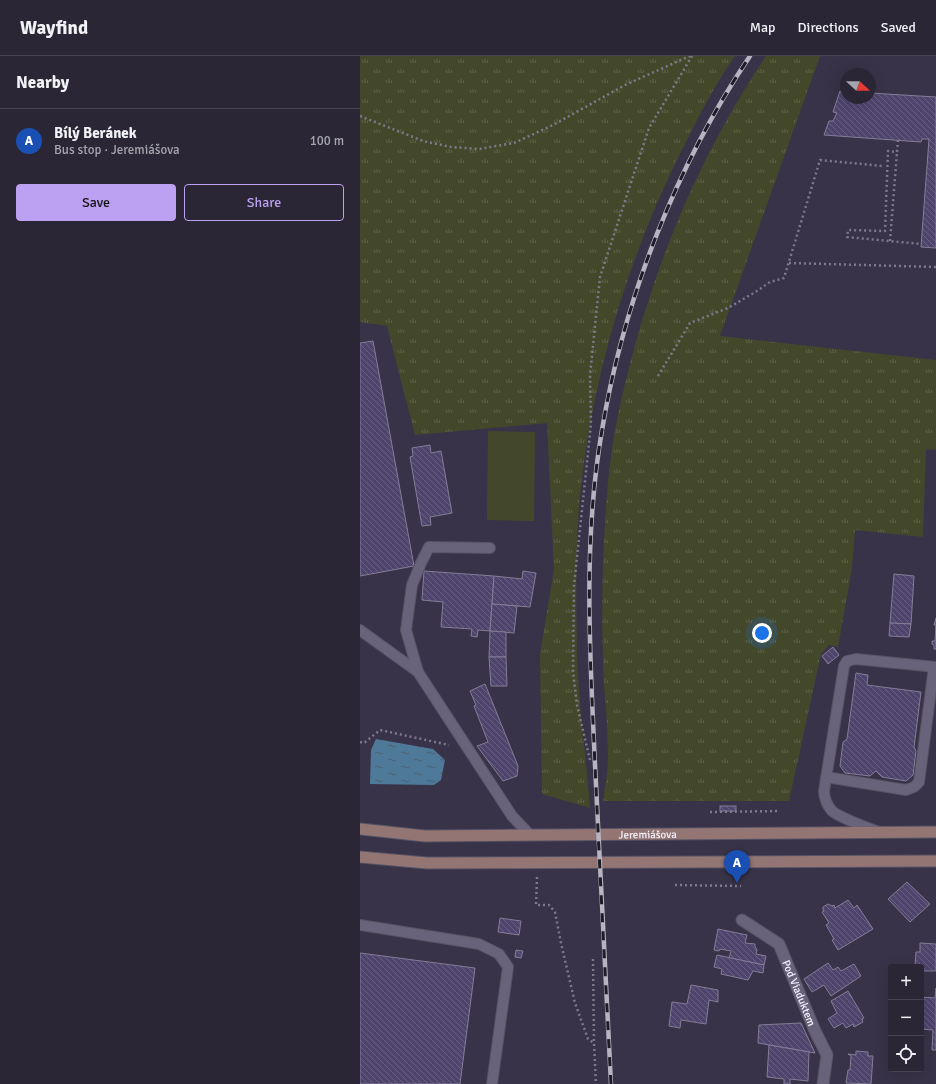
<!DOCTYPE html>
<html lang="en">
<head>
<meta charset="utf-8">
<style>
	:root { --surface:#2a2636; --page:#363242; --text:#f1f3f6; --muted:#a5a5ad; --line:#464351; --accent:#bca0f2 }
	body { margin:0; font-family:Signika,sans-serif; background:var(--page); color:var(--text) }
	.controls { position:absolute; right:12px; bottom:12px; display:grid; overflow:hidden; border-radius:4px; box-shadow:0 4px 16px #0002 }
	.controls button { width:36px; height:36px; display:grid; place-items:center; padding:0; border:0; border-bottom:1px solid var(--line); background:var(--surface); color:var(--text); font:20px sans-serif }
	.compass { position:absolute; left:480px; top:12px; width:36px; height:36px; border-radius:50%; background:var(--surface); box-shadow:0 4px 16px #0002; rotate:111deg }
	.you { position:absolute; left:402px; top:577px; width:14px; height:14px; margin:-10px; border:3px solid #fff; border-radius:50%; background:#1a73e8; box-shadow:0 0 0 6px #1a73e833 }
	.badge { display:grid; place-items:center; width:26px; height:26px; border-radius:50%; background:var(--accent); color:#fff; font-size:13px; font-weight:700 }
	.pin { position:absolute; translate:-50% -33px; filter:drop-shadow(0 1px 2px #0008) }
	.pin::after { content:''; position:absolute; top:21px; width:14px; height:12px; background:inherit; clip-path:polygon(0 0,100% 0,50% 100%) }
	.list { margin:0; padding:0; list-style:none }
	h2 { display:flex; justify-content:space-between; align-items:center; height:52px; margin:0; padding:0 16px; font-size:17px }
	h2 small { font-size:13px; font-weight:400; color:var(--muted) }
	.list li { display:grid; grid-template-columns:26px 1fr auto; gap:12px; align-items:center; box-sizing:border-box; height:64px; padding:0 16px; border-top:1px solid var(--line) }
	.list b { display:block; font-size:15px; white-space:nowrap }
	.list p { margin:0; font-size:13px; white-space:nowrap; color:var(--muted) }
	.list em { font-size:13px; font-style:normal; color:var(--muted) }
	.actions { display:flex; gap:8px; padding:12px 16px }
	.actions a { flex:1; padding:9px 0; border:1px solid var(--accent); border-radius:4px; text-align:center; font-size:14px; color:var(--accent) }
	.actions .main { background:var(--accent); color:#111 }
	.icon { flex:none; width:22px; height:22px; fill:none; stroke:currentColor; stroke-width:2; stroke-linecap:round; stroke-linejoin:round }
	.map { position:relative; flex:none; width:576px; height:1028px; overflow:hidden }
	header { display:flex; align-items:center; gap:24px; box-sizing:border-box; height:56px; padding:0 20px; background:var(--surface); border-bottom:1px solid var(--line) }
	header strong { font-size:19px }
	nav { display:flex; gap:22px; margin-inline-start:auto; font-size:14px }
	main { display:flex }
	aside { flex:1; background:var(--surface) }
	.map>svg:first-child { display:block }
	.grass { fill:url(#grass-tufts) }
	.pitch { fill:#44482a }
	.water { fill:url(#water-ripples) }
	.building { fill:url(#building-back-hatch); stroke:#837e97 }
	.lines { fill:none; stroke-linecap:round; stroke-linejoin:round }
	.service-casing { stroke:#575264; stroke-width:12 }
	.minor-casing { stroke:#575264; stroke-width:13 }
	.secondary-casing { stroke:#575264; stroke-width:13 }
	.path { stroke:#7e7a8c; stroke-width:2.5; stroke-dasharray:2 3; stroke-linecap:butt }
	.service { stroke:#68637b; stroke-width:10 }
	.minor { stroke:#68637b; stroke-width:11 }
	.secondary { stroke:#937674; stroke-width:11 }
	.rail-casing { stroke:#b7b4c2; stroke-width:4.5 }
	.rail { stroke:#1e1c26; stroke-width:3; stroke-dasharray:9; stroke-linecap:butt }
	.labels { text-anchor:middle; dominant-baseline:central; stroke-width:3.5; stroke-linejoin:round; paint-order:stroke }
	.street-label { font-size:11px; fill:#f5f3fe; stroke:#1e1c26 }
</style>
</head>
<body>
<header>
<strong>Wayfind</strong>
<nav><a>Map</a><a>Directions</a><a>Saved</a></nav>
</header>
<main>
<aside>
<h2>Nearby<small></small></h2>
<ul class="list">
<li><span class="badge" style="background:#1a4fb4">A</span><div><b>Bílý Beránek</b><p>Bus stop · Jeremiášova</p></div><em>100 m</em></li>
</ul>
<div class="actions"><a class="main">Save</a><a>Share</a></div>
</aside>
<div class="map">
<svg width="576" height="1028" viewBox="0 0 576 1028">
	<defs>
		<pattern id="grass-tufts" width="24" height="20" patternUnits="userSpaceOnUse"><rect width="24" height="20" fill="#44482a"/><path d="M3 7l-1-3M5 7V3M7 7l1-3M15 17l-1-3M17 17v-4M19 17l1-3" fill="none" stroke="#60634a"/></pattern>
		<pattern id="water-ripples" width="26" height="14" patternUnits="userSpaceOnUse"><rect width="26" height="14" fill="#4f7998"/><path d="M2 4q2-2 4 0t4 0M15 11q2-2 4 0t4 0" fill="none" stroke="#4c6172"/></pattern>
		<pattern id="building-back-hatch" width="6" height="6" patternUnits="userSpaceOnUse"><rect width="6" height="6" fill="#4e446c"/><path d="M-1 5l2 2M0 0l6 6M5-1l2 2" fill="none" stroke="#685f82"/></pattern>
	</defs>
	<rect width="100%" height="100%" fill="#383348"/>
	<g class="grass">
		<path d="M0,0h375c-18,26 -33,54 -47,82 -56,108 -93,227 -107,348 -6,54 -5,110 -4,165 1,52 9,104 13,157l-48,-14 -2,-140 14,-84 -7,-147 -132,12 -28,-109 -27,-4z"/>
		<path d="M406,0h54l-100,280 216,24v90l-10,-1 -3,88 -68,-7 -3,38 -14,79 -9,-2 -8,9 -32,147h-186c2,-14 5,-29 5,-43 0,-25 -2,-50 -4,-74 -2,-40 -2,-81 -1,-121 2,-44 4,-89 12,-133 26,-133 75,-261 151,-374z"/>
	</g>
	<path class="pitch" d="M128,375l47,1 -1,89 -47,-1z"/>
	<path class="water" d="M16,683l57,10 12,11 -4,20 -7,5 -64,-1 1,-34z"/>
	<g class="building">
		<path d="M480,35h6v7h24v-5l66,4v151l-15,-1 8,-108h-7l-1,3 -97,-7 5,-14h4l4,-8 -4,-1z"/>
		<path d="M13,285l41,225 -54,10v-233z"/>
		<path d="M70,389l1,8 10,-2 11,62 -22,4 1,8 -9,1 -12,-69 3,-1 -1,-8z"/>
		<path d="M64,515l70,5 -4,55 -12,-1 -1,7 -6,-1 1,-7 -31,-2 2,-25 -21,-2z"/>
		<path d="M163,515l13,2 -6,34 -38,-3 2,-28 28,3z"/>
		<path d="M534,518l20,2 -3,48 -21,-1z"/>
		<path d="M132,548l25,2 -3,27 -24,-2z"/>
		<path d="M576,562v31h-2v-4l-2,-1v-3h3l1,-16h-2z"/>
		<path d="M530,567l21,1 -2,13 -20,-1z"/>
		<path d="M130,575l16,1v25h-17z"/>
		<path d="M473,591l6,8 -11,9 -6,-8z"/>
		<path d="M129,601h17l1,29h-16z"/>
		<path d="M496,617l12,2 -1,10 54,7 -7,55 2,4 -3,24 -7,6 -24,-4 -6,-6 -6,5 -25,-3 -5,-7 3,-24 4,-3z"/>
		<path d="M125,628l33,82 -1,10 -14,5 -26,-35 11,-4 -14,-36 2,-1 -6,-14z"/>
		<rect x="360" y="750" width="16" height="5"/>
		<path d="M547,826l23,22 -20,18 -22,-23z"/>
		<path d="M488,844l6,8 3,-3 16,24 -35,21 -6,-10 2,-1 -8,-14 3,-2 -7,-11 2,-1 -1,-1v-3l5,-3 4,2 2,-1 1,3z"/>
		<path d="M140,862l21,3 -2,14 -21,-3z"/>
		<path d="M358,873l29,6 -2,8 10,1v2l2,4 -1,4 10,2 -2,9 -35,-7 2,-7 -11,-2 -1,2 -5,-1z"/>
		<path d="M560,887l16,1v27h-15v-4h-2v-2h-4l1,-13h4z"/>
		<path d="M156,894l7,1 -2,7 -6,-1z"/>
		<path d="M0,897l115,15 -15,116h-100z"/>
		<path d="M357,899l47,10 -1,8 -10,-2 -5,9 -27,-6 1,-5 -8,-2z"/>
		<path d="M468,907l5,7 5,-3 3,4 13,-7 7,12 -30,20 -7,-11 -12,7 -8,-13z"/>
		<path d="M331,929l27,5v12l-9,-2 -3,24 -25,-4 -1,8 -11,-2 3,-24 15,2z"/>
		<path d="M576,932v62h-4l1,-20 -12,-1v-32l14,1z"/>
		<path d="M488,935l16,27 -2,1 1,3 -9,5 -1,-3 -7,4 -3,-5 -9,5 -6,-9 9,-6 -6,-12z"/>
		<path d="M441,967l14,30 -57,-10 1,-18z"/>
		<path d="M409,989l40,7 -1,29 -18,-2v5h-6v-5l-17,-2z"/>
		<path d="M496,995l12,1v4h5l-2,28 -25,-1 2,-13h2l1,-14 -3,-2 8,1z"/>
	</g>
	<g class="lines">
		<g class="service-casing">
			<g id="service">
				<path d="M0,574l58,42 94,144 18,19"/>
				<path d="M58,616l-12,-42 6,-45 9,-22 8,-16 61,1"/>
				<path d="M466,721l80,13 8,-3 5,-5 15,-115"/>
				<path d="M519,776c-11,-4 -40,-15 -47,-21 -5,-6 -8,-13 -8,-20l20,-125 3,-5 9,-2 80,8"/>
				<path d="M0,869l119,19 20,10 9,13 -16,117"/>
			</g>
		</g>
		<g class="minor-casing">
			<g id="minor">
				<path id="s1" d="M382,864l37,24 36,87 12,24 -4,29"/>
			</g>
		</g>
		<g class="secondary-casing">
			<g id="secondary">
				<path id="s2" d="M0,773l65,7 511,-4"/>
				<path d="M0,801l67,6 509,-2"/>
			</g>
		</g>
		<g class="path">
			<path d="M0,60l63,25 28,6 28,2 35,-6 39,-18 72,-40 65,-29"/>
			<path d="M538,84l-1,12 -9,-1 -3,80 -37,-1 -1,7 74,7"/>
			<path d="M530,185l7,-89"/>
			<path d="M429,207l147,4"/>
			<path d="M298,320l32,-53 38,-15 29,-17 13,-9 14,-4 36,-118 62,6"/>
			<path d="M0,686l4,1 16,-13 69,15"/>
			<path d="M230,704l-13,-55 -4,-33 1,-86 17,-162 -1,-49 10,-98 49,-149 43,-72"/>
			<path d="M350,756l70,-1"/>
			<path d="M177,821l-1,28h13l6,7 6,31 14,60 13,36 6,4"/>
			<path d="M315,829l66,1"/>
			<path d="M233,903l1,84 2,41"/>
		</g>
		<use href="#service" class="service"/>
		<use href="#minor" class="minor"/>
		<use href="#secondary" class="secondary"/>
		<g class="rail-casing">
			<path id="rail" d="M251,1028c-6,-113 -12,-227 -17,-341 -5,-104 -10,-210 8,-313 22,-131 74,-264 148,-374"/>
		</g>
		<use href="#rail" class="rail"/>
	</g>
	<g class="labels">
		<g class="street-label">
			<text stroke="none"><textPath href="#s2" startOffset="288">Jeremiášova</textPath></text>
			<text stroke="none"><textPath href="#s1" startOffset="97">Pod Viaduktem</textPath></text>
		</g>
	</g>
</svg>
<div class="controls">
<button>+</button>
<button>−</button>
<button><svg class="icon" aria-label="locate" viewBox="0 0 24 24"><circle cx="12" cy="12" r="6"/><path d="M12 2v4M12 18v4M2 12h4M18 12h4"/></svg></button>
</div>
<svg class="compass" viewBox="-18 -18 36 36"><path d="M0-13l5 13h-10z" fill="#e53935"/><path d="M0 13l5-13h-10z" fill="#a5a5ad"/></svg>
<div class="you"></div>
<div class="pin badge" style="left:377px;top:827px;background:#1a4fb4">A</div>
</div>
</main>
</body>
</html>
